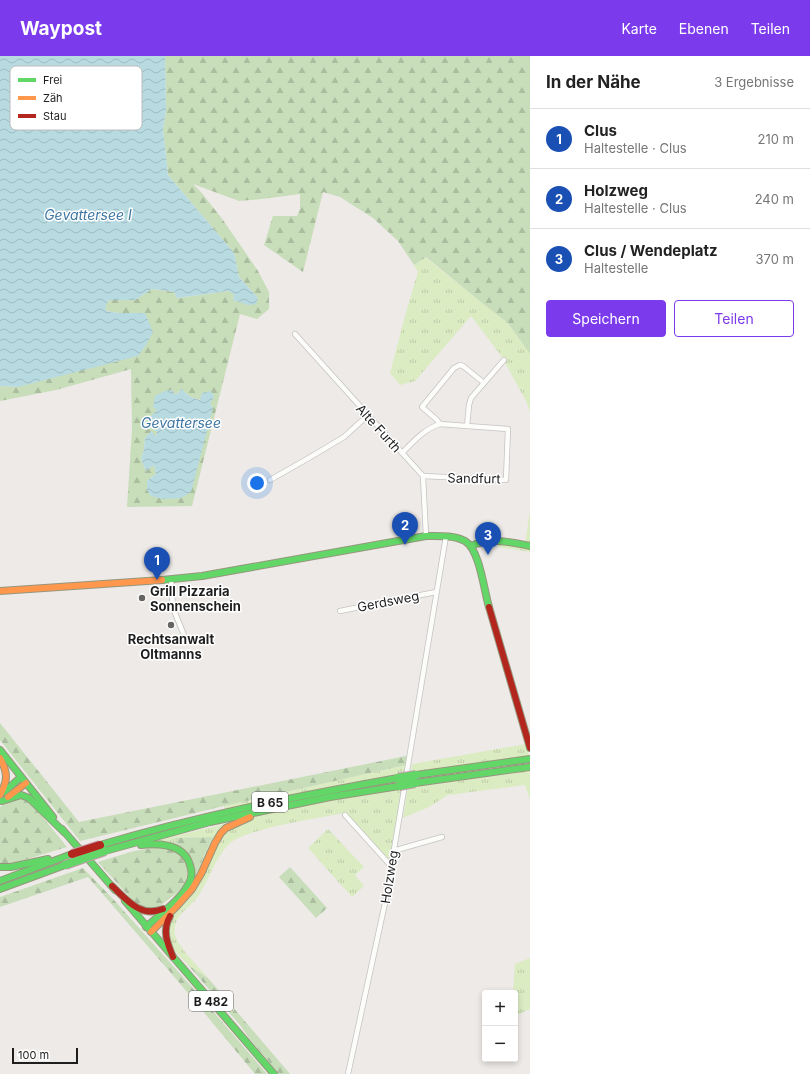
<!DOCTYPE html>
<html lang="de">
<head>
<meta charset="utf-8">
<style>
	:root { --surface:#fff; --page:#f6f6f6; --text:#222; --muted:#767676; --line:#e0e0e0; --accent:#7c3aed }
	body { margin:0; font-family:Inter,sans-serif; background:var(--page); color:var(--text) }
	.controls { position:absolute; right:12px; bottom:12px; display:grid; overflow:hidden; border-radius:4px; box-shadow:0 2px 6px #0003 }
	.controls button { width:36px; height:36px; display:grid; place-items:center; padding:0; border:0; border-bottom:1px solid var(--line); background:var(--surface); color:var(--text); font:20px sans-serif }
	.scale { position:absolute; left:12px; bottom:10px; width:66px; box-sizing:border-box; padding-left:4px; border:2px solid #1e1e1e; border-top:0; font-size:11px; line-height:14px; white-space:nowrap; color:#1e1e1e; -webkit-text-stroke:3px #fff; paint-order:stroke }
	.you { position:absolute; left:257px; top:427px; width:14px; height:14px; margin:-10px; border:3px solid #fff; border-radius:50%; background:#1a73e8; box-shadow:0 0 0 6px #1a73e833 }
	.badge { display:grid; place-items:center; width:26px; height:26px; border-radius:50%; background:var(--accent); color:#fff; font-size:13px; font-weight:700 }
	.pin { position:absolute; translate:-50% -33px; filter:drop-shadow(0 1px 2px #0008) }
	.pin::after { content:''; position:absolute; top:21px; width:14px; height:12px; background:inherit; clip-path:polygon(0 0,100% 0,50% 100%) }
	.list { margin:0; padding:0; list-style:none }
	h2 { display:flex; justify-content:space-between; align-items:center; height:52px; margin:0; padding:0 16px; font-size:17px }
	h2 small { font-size:13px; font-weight:400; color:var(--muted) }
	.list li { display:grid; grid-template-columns:26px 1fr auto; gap:12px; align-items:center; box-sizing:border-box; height:60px; padding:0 16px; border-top:1px solid var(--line) }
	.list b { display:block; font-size:15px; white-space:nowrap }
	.list p { margin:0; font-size:13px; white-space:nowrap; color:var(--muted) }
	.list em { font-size:13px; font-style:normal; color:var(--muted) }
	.actions { display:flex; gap:8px; padding:12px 16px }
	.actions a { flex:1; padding:9px 0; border:1px solid var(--accent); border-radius:4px; text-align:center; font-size:14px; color:var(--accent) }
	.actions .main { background:var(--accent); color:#fff }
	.map { position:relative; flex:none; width:530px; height:1018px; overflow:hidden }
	header { display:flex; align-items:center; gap:24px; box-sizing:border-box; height:56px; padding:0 20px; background:var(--accent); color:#fff }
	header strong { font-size:19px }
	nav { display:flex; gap:22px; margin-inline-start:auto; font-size:14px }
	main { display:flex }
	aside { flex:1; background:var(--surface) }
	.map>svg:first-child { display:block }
	.grass { fill:url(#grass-tufts) }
	.forest { fill:url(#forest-firs); fill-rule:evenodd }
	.water { fill:url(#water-waves) }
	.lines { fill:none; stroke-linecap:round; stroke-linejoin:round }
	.street-casing { stroke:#c5c4c3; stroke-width:6 }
	.fast-casing { stroke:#97967e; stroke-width:8 }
	.slow-casing { stroke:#97967e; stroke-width:8 }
	.jam-casing { stroke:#97967e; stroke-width:8 }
	.street { stroke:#fcfcfb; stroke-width:4.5 }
	.fast { stroke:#63d668; stroke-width:6 }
	.slow { stroke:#ff974d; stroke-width:6 }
	.jam { stroke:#b3261e; stroke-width:6 }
	.fast-bridge-casing { stroke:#c49caa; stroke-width:10; stroke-linecap:butt }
	.jam-bridge-casing { stroke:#c49caa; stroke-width:10; stroke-linecap:butt }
	.fast-bridge { stroke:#63d668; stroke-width:8 }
	.jam-bridge { stroke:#b3261e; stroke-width:8 }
	.poi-dot { fill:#666564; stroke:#fff; stroke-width:1.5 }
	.labels { text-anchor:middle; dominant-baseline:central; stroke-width:3; stroke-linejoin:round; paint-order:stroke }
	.shield { fill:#fff; stroke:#626262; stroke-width:1 }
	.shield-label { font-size:12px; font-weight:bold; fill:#1e1e1e }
	.street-label { font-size:13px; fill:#1e1e1e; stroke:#fff }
	.poi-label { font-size:13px; font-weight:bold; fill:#1e1e1e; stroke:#fff; text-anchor:start }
	.water-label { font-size:14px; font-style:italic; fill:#3f77a4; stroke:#fff }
	.key { fill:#fff; stroke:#bcbcbc; stroke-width:1 }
	.key-label { font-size:11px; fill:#1e1e1e }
</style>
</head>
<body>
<header>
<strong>Waypost</strong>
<nav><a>Karte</a><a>Ebenen</a><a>Teilen</a></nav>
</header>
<main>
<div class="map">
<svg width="530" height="1018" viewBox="0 0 530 1018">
	<defs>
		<pattern id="grass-tufts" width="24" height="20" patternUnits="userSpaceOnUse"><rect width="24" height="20" fill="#dbecc3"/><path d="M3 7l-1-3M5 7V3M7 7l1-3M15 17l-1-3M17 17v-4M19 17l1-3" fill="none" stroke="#bccaa7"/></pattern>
		<pattern id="forest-firs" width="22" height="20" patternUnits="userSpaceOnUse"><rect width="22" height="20" fill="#c8ddba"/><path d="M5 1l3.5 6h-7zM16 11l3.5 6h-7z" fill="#abbd9f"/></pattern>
		<pattern id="water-waves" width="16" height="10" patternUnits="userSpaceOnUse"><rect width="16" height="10" fill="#b8dbe2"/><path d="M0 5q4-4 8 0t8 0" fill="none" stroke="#9ebcc1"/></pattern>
	</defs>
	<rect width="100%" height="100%" fill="#edeae7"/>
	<g class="grass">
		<path d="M425,201l57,46 26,20 22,31v58l-4,-11 -24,-44 -31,-41 -56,65 -15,4 -10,-12 16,-61 12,-40 -4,-7z"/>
		<path d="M530,454v42l-32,-5v-6l27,3z"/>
		<path d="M526,688l3,12 -118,17 1,-9z"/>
		<path d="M410,708l-3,24 -15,78 -48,-53c-24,5 -102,16 -116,32 -13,14 -19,34 -29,50 -5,9 -18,16 -22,25 -2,4 -3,10 -2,15 3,12 24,32 33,43l-20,-13 -13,-14 -5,-10 -3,-8 4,-14 22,-38 14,-32 6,-12 -38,1 1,6 -20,-3 72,-18 -4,-17z"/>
		<path d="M529,715l1,4v25l-5,-15 -77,10 -19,12 -26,11 5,-30z"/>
		<path d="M328,773l36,38 -9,8 9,11 -12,11 -44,-49z"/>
		<path d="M530,902v51l-15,7v-23h-2l2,-29z"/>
	</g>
	<g class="forest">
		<path d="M165,0h365v298l-22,-31 -26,-20 -56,-46 -12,8 -16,-24 -25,-23 -33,-21 -17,-5 -20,80 -39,-27 9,-29h24l3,-7v-15l-38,5 -23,2 -46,-17 8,8 22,28 35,51 11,21v17l-12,10 -17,-5 -48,192 -65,1 5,-78 -1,-60 -75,21 -56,11v-15l18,1 101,-74 -13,-2v-6l3,-5h26l17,-11 22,3 3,6 52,-7 5,3 -1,6 4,1 21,-3 -19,-21 -5,-24 -66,-78 -5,-46 3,-18zM182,333c5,7 11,9 19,11l-50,96 -4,-15 9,-7 -2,-10 -8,7 -5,-12 3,-10 1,-12 12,1 -1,-9 1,-19 17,-16 5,-1z"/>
		<path d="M0,667l79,99 332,-67 -1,9 -186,42 -144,35 -80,-101z"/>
		<path d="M21,742l11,6 35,43 -56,17 -11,-1v-56l9,-6z"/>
		<path d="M213,781l-6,12 -14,32v-7l-17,-30 -1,-6z"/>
		<path d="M164,790l10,3 9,8 5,12 -2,13 -8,10 -14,11 -10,6h-8l-9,-4 -39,-43 36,-11z"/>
		<path d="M290,811l37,41 -11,10 -37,-41z"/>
		<path d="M83,812l31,32 86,96 67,78h-12l-78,-94 -89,-103 -88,30v-10z"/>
		<path d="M188,909l20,13 82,96h-11l-30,-36 -9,-13z"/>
	</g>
	<g class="water">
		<path d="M0,0h165l1,55 -3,18 5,46 66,78 5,24 19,21 -2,6 -8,1 -15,-5 1,-5 -5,-4 -52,7 -3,-6 -22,-3 -17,11h-26l-3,5v6l13,2h26l8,19 -7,13 -8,11 -120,31 -18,-1z"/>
		<path d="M182,333c5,7 11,9 18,11l2,-7 9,-2 3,6 -4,6 3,5 -22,84 -10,6 -18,1 -12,-3 -4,-6v-9l9,-7 -2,-9 -8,6 -5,-12 3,-10 1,-11 6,-7 6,6 -1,-8 -5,-5v-8l6,-6 -4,-3 2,-11 10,-5 7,-1 2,4 5,-1 1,-3z"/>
	</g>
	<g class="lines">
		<g class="street-casing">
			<g id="street">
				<path d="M295,278l128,142 3,60"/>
				<path d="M440,368l-3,-4 -15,-13 32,-39 6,-3 3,1 21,17"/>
				<path d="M467,370l2,-21 2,-7 33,-38"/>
				<path d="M402,397c11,-11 22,-24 38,-29l68,5 -2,51 -83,-4"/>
				<path d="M270,424l37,-21 37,-22 24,-22"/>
				<path d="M171,523l2,29 13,32"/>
				<path d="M340,555l96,-19"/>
				<path d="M406,721l40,-241"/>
				<path d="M345,759l46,51"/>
				<path d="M393,795l49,-14"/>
				<path d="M348,1018l37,-171 20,-119"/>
			</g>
		</g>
		<g class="fast-casing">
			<g id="fast">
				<path d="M471,490c19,-9 39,-4 59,0"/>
				<path d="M162,524l40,-4 224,-40c13,0 28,-1 39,5 15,9 19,50 24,66"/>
				<path d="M0,694l53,67"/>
				<path d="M416,719l114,-16"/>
				<path d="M415,727l115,-16"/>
				<path d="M4,736l17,-15"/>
				<path d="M2,745l19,-6 8,3 35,34"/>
				<path d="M62,773l53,61"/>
				<path d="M100,789c98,-29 198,-49 298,-67"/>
				<path d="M141,789c19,-2 43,-1 49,20 2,6 2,13 -1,18 -9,18 -29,31 -43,44"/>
				<path d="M105,795l105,-29 120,-25 69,-11"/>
				<path d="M0,811h11l37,-8"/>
				<path d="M0,825l72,-27"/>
				<path d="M0,833l65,-24"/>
				<path d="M125,845l149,173"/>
			</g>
		</g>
		<g class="slow-casing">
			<g id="slow">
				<path d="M0,535l162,-11"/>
				<path d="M0,702c8,15 8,22 0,37"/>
				<path d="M8,741l18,-14"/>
				<path d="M151,876l25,-25 16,-18 9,-15 14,-31 6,-10 5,-5 24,-11"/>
			</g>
		</g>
		<g class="jam-casing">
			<g id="jam">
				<path d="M489,551l41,141"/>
				<path d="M112,830c15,14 28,32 51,23"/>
				<path d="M170,860c-8,14 -3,27 3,41"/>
			</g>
		</g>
		<use href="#street" class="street"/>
		<use href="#fast" class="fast"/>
		<use href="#slow" class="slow"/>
		<use href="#jam" class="jam"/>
		<g class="fast-bridge-casing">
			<g id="fast-bridge">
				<path d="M398,722l18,-3"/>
				<path d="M399,730l16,-3"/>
				<path d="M65,809l40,-14"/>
			</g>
		</g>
		<g class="jam-bridge-casing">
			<path id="jam-bridge" d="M72,798l28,-9"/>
		</g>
		<use href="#fast-bridge" class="fast-bridge"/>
		<use href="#jam-bridge" class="jam-bridge"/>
	</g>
	<g class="poi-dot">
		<circle cx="142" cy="542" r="4"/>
		<circle cx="171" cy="569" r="4"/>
	</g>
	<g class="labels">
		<g class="shield">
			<rect x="252" y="736" width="36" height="20" rx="3"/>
			<rect x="189" y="935" width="44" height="20" rx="3"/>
		</g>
		<g class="shield-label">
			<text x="270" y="746">B 65</text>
			<text x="211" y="945">B 482</text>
		</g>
		<g class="street-label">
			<text transform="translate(379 372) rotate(48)">Alte Furth</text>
			<text transform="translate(474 422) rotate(1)">Sandfurt</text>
			<text transform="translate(388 545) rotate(-11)">Gerdsweg</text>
			<text transform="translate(389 821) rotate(-81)">Holzweg</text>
		</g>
		<g class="poi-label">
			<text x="150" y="535">Grill Pizzaria<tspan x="150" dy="15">Sonnenschein</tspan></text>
			<text x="171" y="583" text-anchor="middle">Rechtsanwalt<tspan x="171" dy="15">Oltmanns</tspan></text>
		</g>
		<g class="water-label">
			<text x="88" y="158">Gevattersee I</text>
			<text x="181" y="366">Gevattersee</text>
		</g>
	</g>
	<rect x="10" y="10" width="132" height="64" rx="6" class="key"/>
	<rect x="18" y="22" width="18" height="4" fill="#63d668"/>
	<rect x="18" y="40" width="18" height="4" fill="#ff974d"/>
	<rect x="18" y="58" width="18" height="4" fill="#b3261e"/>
	<g class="key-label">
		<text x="43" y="28">Frei</text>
		<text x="43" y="46">Zäh</text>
		<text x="43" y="64">Stau</text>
	</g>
</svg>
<div class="controls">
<button>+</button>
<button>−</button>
</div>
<div class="scale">100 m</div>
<div class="you"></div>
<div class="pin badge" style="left:157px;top:524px;background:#1a4fb4">1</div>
<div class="pin badge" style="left:405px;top:489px;background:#1a4fb4">2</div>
<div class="pin badge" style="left:488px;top:499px;background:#1a4fb4">3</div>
</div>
<aside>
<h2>In der Nähe<small>3 Ergebnisse</small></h2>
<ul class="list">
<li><span class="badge" style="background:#1a4fb4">1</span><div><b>Clus</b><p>Haltestelle · Clus</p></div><em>210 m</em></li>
<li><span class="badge" style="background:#1a4fb4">2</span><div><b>Holzweg</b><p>Haltestelle · Clus</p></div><em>240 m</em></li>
<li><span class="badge" style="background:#1a4fb4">3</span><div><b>Clus / Wendeplatz</b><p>Haltestelle</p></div><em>370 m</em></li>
</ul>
<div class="actions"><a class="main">Speichern</a><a>Teilen</a></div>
</aside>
</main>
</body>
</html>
